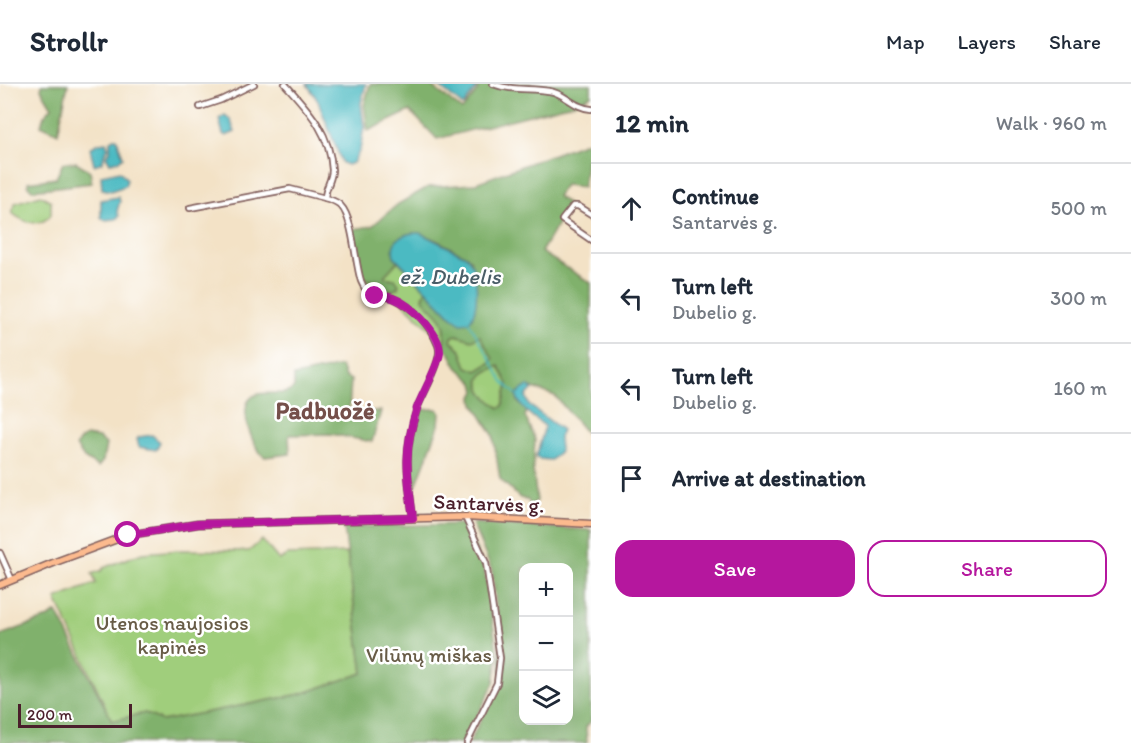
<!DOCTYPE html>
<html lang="en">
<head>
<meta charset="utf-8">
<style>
	:root { --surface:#fff; --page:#f2f2f3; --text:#1f2937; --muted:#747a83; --line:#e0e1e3; --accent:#b5179e }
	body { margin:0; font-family:Itim,sans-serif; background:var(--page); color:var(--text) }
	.controls { position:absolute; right:18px; bottom:18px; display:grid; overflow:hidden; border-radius:12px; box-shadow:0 6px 24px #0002 }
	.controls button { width:54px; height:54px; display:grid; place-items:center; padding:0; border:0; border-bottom:2px solid var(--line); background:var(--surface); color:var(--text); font:30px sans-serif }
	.scale { position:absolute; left:18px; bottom:15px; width:114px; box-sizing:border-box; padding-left:6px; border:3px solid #4a1f2b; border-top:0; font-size:16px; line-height:21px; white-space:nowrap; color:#4a1f2b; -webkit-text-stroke:4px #fff; paint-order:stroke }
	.stop { position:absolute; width:18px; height:18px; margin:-14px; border:4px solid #b5179e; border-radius:50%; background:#fff }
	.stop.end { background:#b5179e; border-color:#fff; box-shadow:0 2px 6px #0008 }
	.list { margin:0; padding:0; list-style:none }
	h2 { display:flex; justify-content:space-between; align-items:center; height:78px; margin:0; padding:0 24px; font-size:26px }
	h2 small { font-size:20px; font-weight:400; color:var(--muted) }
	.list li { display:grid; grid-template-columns:39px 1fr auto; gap:18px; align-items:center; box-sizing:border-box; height:90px; padding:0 24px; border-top:2px solid var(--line) }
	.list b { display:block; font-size:22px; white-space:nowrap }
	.list p { margin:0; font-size:20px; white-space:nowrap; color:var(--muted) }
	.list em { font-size:20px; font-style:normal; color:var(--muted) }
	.actions { display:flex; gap:12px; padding:18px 24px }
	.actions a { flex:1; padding:14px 0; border:2px solid var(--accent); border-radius:18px; text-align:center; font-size:21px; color:var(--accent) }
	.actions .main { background:var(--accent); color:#fff }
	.icon { flex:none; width:33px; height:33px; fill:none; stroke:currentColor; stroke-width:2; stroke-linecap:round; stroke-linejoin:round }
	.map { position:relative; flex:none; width:591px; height:659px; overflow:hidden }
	header { display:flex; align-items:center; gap:36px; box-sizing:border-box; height:84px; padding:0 30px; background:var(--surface); border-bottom:2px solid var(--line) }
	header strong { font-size:28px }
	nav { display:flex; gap:33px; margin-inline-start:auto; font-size:21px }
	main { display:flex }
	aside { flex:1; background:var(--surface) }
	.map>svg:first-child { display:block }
	.green { fill:#a0ce7c; stroke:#757654; stroke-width:1.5 }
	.forest { fill:#80b16c; stroke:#65684c; stroke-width:1.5; fill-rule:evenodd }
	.water { fill:#4bbac2; stroke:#4a6c76; stroke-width:1.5 }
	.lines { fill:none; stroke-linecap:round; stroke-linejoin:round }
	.stream { stroke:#4bbac2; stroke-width:1.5 }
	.minor-casing { stroke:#856361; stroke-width:8 }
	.major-casing { stroke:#856361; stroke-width:9 }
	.minor { stroke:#fff; stroke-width:4.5 }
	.major { stroke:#fcba8e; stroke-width:6 }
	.route { stroke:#b5179e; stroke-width:8 }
	.labels { text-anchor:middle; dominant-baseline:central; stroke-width:5; stroke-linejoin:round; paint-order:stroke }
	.street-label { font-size:21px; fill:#4a1f2b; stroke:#fff }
	.park-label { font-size:21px; fill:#685c47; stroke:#fff }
	.water-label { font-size:22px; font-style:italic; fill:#4a5d67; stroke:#fff }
	.quarter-label { font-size:24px; font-weight:bold; fill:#754f4a; stroke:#fff }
</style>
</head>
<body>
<header>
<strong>Strollr</strong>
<nav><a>Map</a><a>Layers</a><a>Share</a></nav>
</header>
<main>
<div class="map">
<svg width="591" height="659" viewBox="0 0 591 659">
	<rect width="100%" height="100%" fill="#fff"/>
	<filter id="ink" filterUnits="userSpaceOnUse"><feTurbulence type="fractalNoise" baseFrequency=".0167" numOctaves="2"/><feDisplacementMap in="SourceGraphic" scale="12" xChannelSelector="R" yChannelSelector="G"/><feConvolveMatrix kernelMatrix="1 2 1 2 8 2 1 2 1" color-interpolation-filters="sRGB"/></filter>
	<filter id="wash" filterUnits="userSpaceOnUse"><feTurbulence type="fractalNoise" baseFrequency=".008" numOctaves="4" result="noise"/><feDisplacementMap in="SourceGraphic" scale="24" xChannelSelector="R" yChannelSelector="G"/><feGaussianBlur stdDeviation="1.35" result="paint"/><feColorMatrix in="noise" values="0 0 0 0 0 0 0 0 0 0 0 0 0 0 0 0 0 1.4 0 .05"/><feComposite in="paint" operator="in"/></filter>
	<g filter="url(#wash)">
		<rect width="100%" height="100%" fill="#f3e2c6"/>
		<g class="green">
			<path d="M40,111l11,6v14c-11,13 -27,8 -39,-2l3,-10z"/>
			<path d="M398,177l28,29 -3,6c3,7 7,9 13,15 10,10 10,24 7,37l-11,-17 -33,-32c-18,-9 -26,2 -37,-21 18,1 17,18 36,10l-7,-10h-5l-2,-2z"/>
			<path d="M456,251l13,4 11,-4 13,24 -3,4 -13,8 -10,-4 -7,-18 -9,-8 1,-4z"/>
			<path d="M499,282l9,18 -5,22 -3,2c-8,-5 -26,-19 -19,-32 4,-5 13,-7 18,-10z"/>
			<path d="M262,456l17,20 9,-5 59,-2 16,120 -62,21 -82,16 -57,11 -17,-8 -33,8 -56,-122 40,-16 -4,-9 11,-4v-2l39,-15 40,-3 67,1z"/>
		</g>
		<g class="forest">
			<path d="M42,0h26l-10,49 -17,-8 3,-9 8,-9 -11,-18z"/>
			<path d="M370,0h59l33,26 16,-20 -1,-6h114v11l-15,8 -139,36 -27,-28 -42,20 -4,-26z"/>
			<path d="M589,57l-6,46 -18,-2 -8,11 12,9 -28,47 50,31v156l-36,-43 -27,-10 -9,6 -1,10 9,9 -2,5 10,24 -2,30 4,31 -7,4 -2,-5 -8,-2 -20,-19 -7,-44 -19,-31 -1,-7 3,-6 -2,-8 -17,-16 -8,-15 -6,-4c7,-31 -4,-29 -20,-49l3,-9 26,27 19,-57 -5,-4c-16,-8 -51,-33 -67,-17 -6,5 -7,10 -5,17l4,5 -14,15 2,2 9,1 4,6 -5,5c-16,2 -15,-11 -32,-12l-10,-49 20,-3 26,-22 30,-17 45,-3zM456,251l16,5 8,-4 13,23 -3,4 -13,8 -10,-4 -7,-18 -9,-8 1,-4zM499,282l9,18 -5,22 -3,2c-8,-5 -26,-19 -19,-31 3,-6 12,-8 18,-11z"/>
			<path d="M76,78l14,9 2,12 -60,7 -4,-4v-4l28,-4 7,-15z"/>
			<path d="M341,282l4,11 6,3 -2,32 32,-1 -9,31 -41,-8 -42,1 1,19 -25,3c-12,-7 -25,-44 -16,-57 11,-14 33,0 45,-12v-12z"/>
			<path d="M419,325h18l3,3 -1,13 -23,61 -6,5 -1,-45z"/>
			<path d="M86,352l13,2 7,6 -3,17 -5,6 -14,-9 -8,-12 3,-5z"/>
			<path d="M472,439l119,7v191l-5,6 1,16h-118l32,-62 -1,-38 -8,-72zM524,484h44v152h-44z"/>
			<path d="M465,440l19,42 14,91 -4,26 -30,60h-464v-108l45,-16 12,-7 55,109 33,-8 17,8 139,-27 62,-21 -19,-146z"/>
		</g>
		<g class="water">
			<path d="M307,0h59l-5,19 3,24 -4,23 -7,13 -6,2 -5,-2 -24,-62z"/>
			<path d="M436,0h38l2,5 -13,17z"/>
			<path d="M225,31l5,4 5,13 -9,4 -3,-2 -4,-15z"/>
			<path d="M113,54h4l6,19 -3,3 -10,3 -4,-7 4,-5v-10z"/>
			<path d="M106,58l2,6 -4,7 -1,7 -9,3 -4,-17 9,-5z"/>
			<path d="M120,87l7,9 -2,6 -14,5 -9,-2 -1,-14z"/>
			<path d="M118,113l2,4 -3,10 2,5 -3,3 -12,1 -3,-3v-17z"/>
			<path d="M413,149h7l46,23c13,12 14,53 3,66l-8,1 -9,-6 -58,-61c-4,-14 6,-21 19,-23z"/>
			<path d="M528,302l5,3 -7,7 3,9 33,25 -3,7 1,14 -9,9 -11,-1 -4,-2 9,-31c-11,-8 -26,-18 -29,-32z"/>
			<path d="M152,351l8,7 -4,8 -17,-3 -2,-8 2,-2z"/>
		</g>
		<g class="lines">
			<path class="stream" d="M469,238l34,60 13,12"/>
		</g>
	</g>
	<g filter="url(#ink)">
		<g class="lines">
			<g class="minor-casing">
				<g id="minor">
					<path d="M285,0c24,27 45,48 47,86 0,10 -7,18 -7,28 6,2 12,3 16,8 12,12 14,57 20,75 8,20 19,11 34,18 19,9 35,26 43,46 6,15 -15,47 -21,64 -14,43 -10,64 -4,108"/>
					<path d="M493,0c18,7 36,4 56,7 16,2 25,17 42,18"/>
					<path d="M200,23l21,-7 33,-16"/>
					<path d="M190,124l100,-19 35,9"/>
					<path d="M591,130l-13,-8h-5l-11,14 29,20"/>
					<path d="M465,433l21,46 14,95 -3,25 -30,60"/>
					<path d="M0,469l12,27"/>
				</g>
			</g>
			<g class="major-casing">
				<path id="major" d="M0,501l58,-24 70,-26 70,-11 267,-7 126,7"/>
			</g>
			<use href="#minor" class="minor"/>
			<use href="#major" class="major"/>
		</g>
	</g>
	<g class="lines" filter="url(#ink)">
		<path class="route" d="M128,451l70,-11 215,-6c-6,-45 -10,-67 4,-110 5,-13 23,-46 23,-56 0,-19 -30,-48 -47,-54 -6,-2 -12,-2 -18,-2"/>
	</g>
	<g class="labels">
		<g class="street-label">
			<text transform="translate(489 419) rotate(2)">Santarvės g.</text>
		</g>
		<g class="park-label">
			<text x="172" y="538">Utenos naujosios<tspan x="172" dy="24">kapinės</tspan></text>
			<text x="429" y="570">Vilūnų miškas</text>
		</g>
		<g class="water-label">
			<text x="450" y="192">ež. Dubelis</text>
		</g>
		<g class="quarter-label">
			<text x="325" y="326">Padbuožė</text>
		</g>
	</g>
</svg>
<div class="controls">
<button>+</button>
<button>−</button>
<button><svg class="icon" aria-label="layers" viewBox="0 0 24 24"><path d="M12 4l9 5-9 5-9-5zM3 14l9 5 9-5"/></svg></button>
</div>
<div class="scale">200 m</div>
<div class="stop" style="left:128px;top:451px"></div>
<div class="stop end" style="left:375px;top:212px"></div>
</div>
<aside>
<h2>12 min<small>Walk · 960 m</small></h2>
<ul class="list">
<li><svg class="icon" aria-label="ahead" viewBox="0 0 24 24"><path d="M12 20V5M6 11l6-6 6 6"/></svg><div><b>Continue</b><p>Santarvės g.</p></div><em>500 m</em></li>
<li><svg class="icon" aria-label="left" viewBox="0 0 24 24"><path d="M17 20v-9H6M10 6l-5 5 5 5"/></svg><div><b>Turn left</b><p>Dubelio g.</p></div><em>300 m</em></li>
<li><svg class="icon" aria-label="left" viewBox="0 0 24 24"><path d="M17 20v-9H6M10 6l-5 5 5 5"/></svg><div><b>Turn left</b><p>Dubelio g.</p></div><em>160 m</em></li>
<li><svg class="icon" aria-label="arrive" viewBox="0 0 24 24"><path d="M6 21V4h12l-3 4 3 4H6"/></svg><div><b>Arrive at destination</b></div></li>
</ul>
<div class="actions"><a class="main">Save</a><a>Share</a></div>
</aside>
</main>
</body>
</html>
